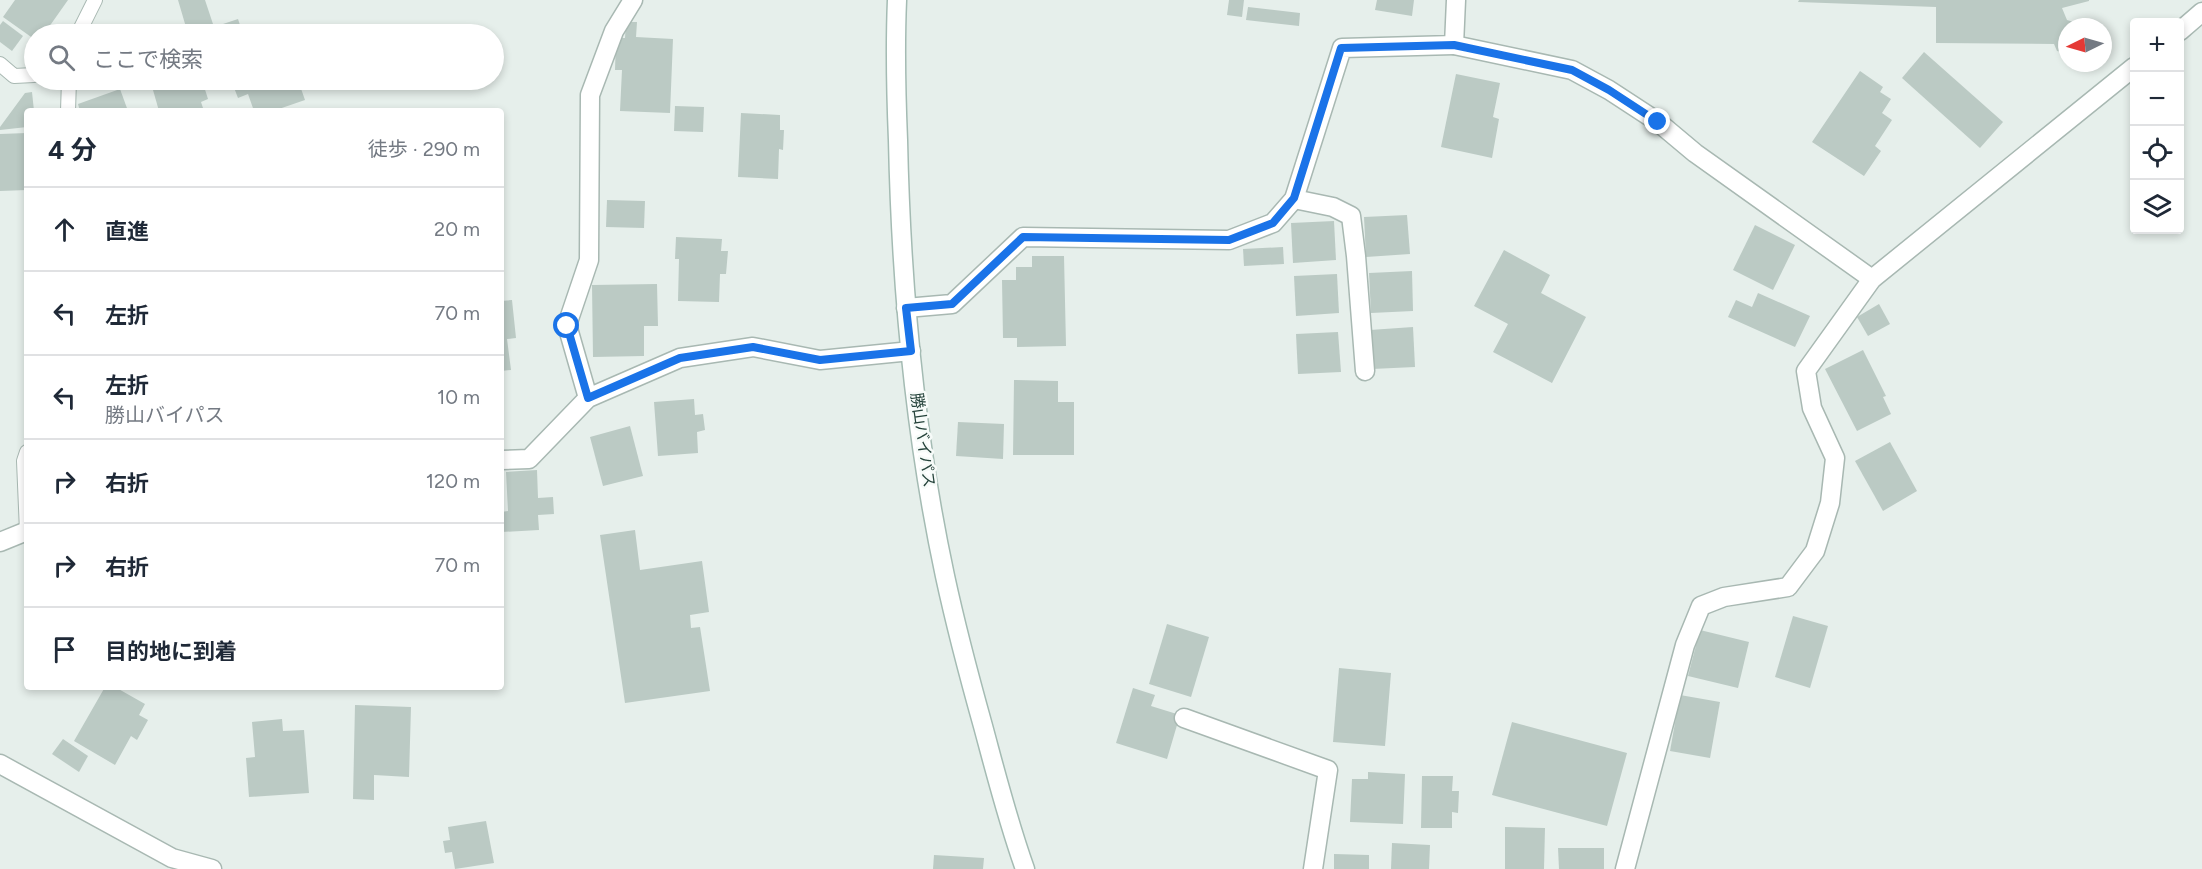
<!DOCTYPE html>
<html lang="ja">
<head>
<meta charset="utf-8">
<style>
	:root { --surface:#fff; --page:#f6f6f7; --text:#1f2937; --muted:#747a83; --line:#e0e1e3 }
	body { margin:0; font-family:Figtree,"Noto Sans JP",sans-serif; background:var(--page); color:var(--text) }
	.controls { position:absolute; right:18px; top:18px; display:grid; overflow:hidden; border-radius:6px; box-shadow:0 3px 9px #0003 }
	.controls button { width:54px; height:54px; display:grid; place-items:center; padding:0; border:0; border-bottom:2px solid var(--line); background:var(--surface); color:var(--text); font:30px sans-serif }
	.compass { position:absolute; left:2058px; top:18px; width:54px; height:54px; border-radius:50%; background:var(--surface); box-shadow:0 3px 9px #0003; rotate:265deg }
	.stop { position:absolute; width:18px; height:18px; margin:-14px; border:4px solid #1a73e8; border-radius:50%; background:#fff }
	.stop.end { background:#1a73e8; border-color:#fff; box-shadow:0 2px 6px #0008 }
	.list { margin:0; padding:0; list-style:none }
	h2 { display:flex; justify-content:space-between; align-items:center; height:78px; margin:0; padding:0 24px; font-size:26px }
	h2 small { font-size:20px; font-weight:400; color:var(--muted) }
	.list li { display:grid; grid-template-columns:39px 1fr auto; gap:18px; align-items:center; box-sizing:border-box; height:84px; padding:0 24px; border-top:2px solid var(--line) }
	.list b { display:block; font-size:22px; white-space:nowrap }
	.list p { margin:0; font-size:20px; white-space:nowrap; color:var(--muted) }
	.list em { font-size:20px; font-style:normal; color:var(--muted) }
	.icon { flex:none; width:33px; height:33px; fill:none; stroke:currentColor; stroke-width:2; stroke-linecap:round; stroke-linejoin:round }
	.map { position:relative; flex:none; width:2202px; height:869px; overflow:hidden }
	.search { position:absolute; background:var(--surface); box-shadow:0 3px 9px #0003; left:24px; top:24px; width:480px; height:66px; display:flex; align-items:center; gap:15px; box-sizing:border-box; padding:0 21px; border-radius:33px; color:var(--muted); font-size:22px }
	.panel { position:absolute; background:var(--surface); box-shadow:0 3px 9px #0003; left:24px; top:108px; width:480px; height:582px; border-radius:6px }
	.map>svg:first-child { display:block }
	.building { fill:#bbcac4 }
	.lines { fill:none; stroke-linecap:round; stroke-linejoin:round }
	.lane-casing { stroke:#a8b8b2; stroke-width:16 }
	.street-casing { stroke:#a8b8b2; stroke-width:21 }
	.secondary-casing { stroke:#a4bbb3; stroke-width:21 }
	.lane { stroke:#fff; stroke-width:14 }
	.street { stroke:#fff; stroke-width:18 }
	.secondary { stroke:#fff; stroke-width:18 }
	.route { stroke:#1a73e8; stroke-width:8 }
	.labels { text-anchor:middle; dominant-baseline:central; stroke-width:5; stroke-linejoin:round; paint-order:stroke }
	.street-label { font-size:16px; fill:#24423a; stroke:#f7fbf9 }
</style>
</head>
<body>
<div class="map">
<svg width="2202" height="869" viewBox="0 0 2202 869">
	<rect width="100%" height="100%" fill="#e6efeb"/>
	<g class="building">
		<path d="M15,0h53l-24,34h-10v5l-31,-22z"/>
		<path d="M178,0h27l9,27 24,-8 5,15h-55z"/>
		<path d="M1229,0h15l-2,17 -15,-2z"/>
		<path d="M1377,0h37l-2,16 -37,-6z"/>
		<path d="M1799,0h290v1l-27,7 5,12 13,4v3h-13v26l-10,-2 -3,-7 -118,-1v-36l-138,-5z"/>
		<path d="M1248,7l52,6 -1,13 -53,-6z"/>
		<path d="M3,21l20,15 -11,15 -12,-9v-17z"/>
		<path d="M626,22h11l-1,15 37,2 -3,74 -50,-2 2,-41h-7l1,-32h9z"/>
		<path d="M1924,52l79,70 -23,26 -78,-70z"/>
		<path d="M1860,71l23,16 -3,5 11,7 -9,14 10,7 -17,26 6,5 -17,25 -52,-34z"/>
		<path d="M1456,74l44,9 -7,34 6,2 -7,39 -51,-11z"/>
		<path d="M164,80h38l6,19 -7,3 3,9h-45l-8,-28z"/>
		<path d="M231,80h67l7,20 -32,11h-19l-6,-17 -10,4z"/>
		<path d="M120,89l8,22h-48l-2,-7z"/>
		<path d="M32,92l2,19h-7v16l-27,3v-3l25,-34z"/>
		<path d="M675,106l29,1 -1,25 -29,-1z"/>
		<path d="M741,113l39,2v15h4l-1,20 -4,-1 -1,30 -40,-2z"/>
		<path d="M27,133v57l-27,1v-57z"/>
		<path d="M607,200l38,1 -1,27 -38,-1z"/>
		<path d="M1407,215l3,39 -44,3 -2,-40z"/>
		<path d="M1334,221l2,39 -43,3 -2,-40z"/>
		<path d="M1755,225l40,20 -22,45 -40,-20z"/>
		<path d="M676,237l46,2 -1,12h7l-2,23h-6l-1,28 -41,-1 1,-42h-4z"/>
		<path d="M1283,247l1,17 -40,2 -1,-17z"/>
		<path d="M1504,250l46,25 -9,18 45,24 -34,66 -59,-31 15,-28 -34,-18z"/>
		<path d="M1032,256h32l2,90 -49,1v-9h-14l-1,-58h14v-13h16z"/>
		<path d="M1412,271l1,40 -42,2 -2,-40z"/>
		<path d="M1337,274l2,39 -43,3 -2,-40z"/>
		<path d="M657,284l1,42h-14v30l-51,1 -1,-72z"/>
		<path d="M1758,293l52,23 -15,31 -67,-30 8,-17 16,7z"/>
		<path d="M512,300l4,38 -9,1 4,31 -10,1v-70z"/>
		<path d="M1879,304l11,20 -22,12 -11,-19z"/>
		<path d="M1413,327l2,40 -43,2 -2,-39z"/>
		<path d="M1338,332l3,40 -43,2 -2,-40z"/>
		<path d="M1863,350l23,46 -3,1 8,17 -34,17 -32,-62z"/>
		<path d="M1014,380l44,1v21h16v53h-61z"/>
		<path d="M694,399l1,16 8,-1 2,16 -8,2 1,21 -40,3 -4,-54z"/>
		<path d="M958,422l46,2 -1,35 -47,-3z"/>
		<path d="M630,426l13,50 -40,10 -13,-49z"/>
		<path d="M1890,442l27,49 -34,20 -28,-50z"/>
		<path d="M537,470l1,28 15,-1 1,17 -16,1 1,15 -38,2v-20l7,-1 -2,-39z"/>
		<path d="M635,530l5,40 62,-9 7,51 -19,3 1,13 9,-1 10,64 -85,12 -25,-168z"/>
		<path d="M1793,616l35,10 -18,62 -35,-11z"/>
		<path d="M1167,624l42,13 -18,60 -42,-13z"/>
		<path d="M1700,630l49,12 -11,46 -50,-12z"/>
		<path d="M1339,668l52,5 -6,73 -52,-4z"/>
		<path d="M105,687h10l30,17 -6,11 9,5 -11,20 -6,-4 -16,29 -41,-24z"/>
		<path d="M1133,688l22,7 -4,11 29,9 -13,44 -51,-16z"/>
		<path d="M1680,695l40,7 -10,56 -40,-7z"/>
		<path d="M355,705l56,2 -2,70 -35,-2v25l-21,-1z"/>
		<path d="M282,719l1,12 21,-1 5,63 -60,4 -3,-39 9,-1 -3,-35z"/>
		<path d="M1512,722l115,31 -20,73 -115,-31z"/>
		<path d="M63,739l25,17 -9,16 -27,-18z"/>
		<path d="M1368,772l37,2 -2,50 -53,-2 2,-43h16z"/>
		<path d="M1422,776h31l-1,15h7l-1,22 -6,-1v16h-31z"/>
		<path d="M486,821l8,42 -39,6 -3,-17 -7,1 -2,-12 7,-1 -2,-13z"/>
		<path d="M1505,827l40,1 -1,41h-39z"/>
		<path d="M1392,843l38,2 -1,24h-38z"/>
		<path d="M1558,848h46v21h-45z"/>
		<path d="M1334,854l35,1v14h-35z"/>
		<path d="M934,855l50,3 -1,11h-50z"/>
	</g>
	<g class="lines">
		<g class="lane-casing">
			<g id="lane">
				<path d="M78,34l17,-34"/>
				<path d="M0,64l14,12 20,-1"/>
				<path d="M68,111l1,-31"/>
				<path d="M27,531l-3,-70 3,-9"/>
			</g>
		</g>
		<g class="street-casing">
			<g id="street">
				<path d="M2180,31l22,-19"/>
				<path d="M1454,45l118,25 37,20 49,32 37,31 177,126"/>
				<path d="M1294,199l39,8 18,9 5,40 9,115"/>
				<path d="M906,308l46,-4 71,-67 206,3 44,-17 21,-24 48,-151 112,-3 2,-45"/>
				<path d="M588,398l-21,-73 22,-65 1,-165 24,-64 19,-31"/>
				<path d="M501,460l28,-1 59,-61 92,-40 73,-11 67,13 91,-9"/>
				<path d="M0,542l27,-11"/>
				<path d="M1184,718l144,52 -15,99"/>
				<path d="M0,764l172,94 40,11"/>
				<path d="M1625,869l60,-224 16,-39 23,-9 64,-10 27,-36 15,-48 5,-45 -23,-50 -6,-37 66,-92 262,-212"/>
			</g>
		</g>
		<g class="secondary-casing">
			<path id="secondary" d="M897,0c-2,47 -1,93 1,140 3,144 17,296 47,436 11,51 24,100 38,150 13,48 25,96 42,143"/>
		</g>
		<use href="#lane" class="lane"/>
		<use href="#street" class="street"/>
		<use href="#secondary" class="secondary"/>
	</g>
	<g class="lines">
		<path class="route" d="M567,326l21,72 92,-40 73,-11 67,13 91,-9 -5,-43 46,-4 71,-67 206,3 44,-17 21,-25 47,-150 113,-3 118,25 37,20 49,32"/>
	</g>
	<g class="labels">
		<g class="street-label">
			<text transform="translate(923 440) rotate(82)">勝山バイパス</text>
		</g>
	</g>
</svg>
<div class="controls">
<button>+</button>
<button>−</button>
<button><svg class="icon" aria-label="locate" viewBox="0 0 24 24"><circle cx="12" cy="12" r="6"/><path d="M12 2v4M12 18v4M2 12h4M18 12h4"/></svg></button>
<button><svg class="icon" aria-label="layers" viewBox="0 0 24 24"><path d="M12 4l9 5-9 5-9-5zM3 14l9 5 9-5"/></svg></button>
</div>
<svg class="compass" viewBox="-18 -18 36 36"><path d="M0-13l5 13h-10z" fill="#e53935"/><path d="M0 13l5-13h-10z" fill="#747a83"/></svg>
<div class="stop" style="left:567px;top:326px"></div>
<div class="stop end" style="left:1658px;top:122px"></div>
<div class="search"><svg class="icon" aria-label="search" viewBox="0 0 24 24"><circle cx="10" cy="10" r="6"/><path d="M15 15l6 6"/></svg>ここで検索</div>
<section class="panel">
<h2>4 分<small>徒歩 · 290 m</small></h2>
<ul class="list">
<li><svg class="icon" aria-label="ahead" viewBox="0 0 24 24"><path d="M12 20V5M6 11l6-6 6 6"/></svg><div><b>直進</b></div><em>20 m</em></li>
<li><svg class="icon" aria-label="left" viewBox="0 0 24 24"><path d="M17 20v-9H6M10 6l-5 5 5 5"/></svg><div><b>左折</b></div><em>70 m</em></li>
<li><svg class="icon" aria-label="left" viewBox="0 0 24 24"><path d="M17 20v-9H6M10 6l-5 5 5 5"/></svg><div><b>左折</b><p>勝山バイパス</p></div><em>10 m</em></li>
<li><svg class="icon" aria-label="right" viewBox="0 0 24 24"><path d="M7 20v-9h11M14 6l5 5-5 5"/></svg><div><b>右折</b></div><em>120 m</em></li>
<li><svg class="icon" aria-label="right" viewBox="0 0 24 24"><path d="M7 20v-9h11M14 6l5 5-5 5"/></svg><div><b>右折</b></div><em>70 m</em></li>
<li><svg class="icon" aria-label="arrive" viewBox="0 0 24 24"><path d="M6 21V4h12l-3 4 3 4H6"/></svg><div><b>目的地に到着</b></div></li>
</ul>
</section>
</div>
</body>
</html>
